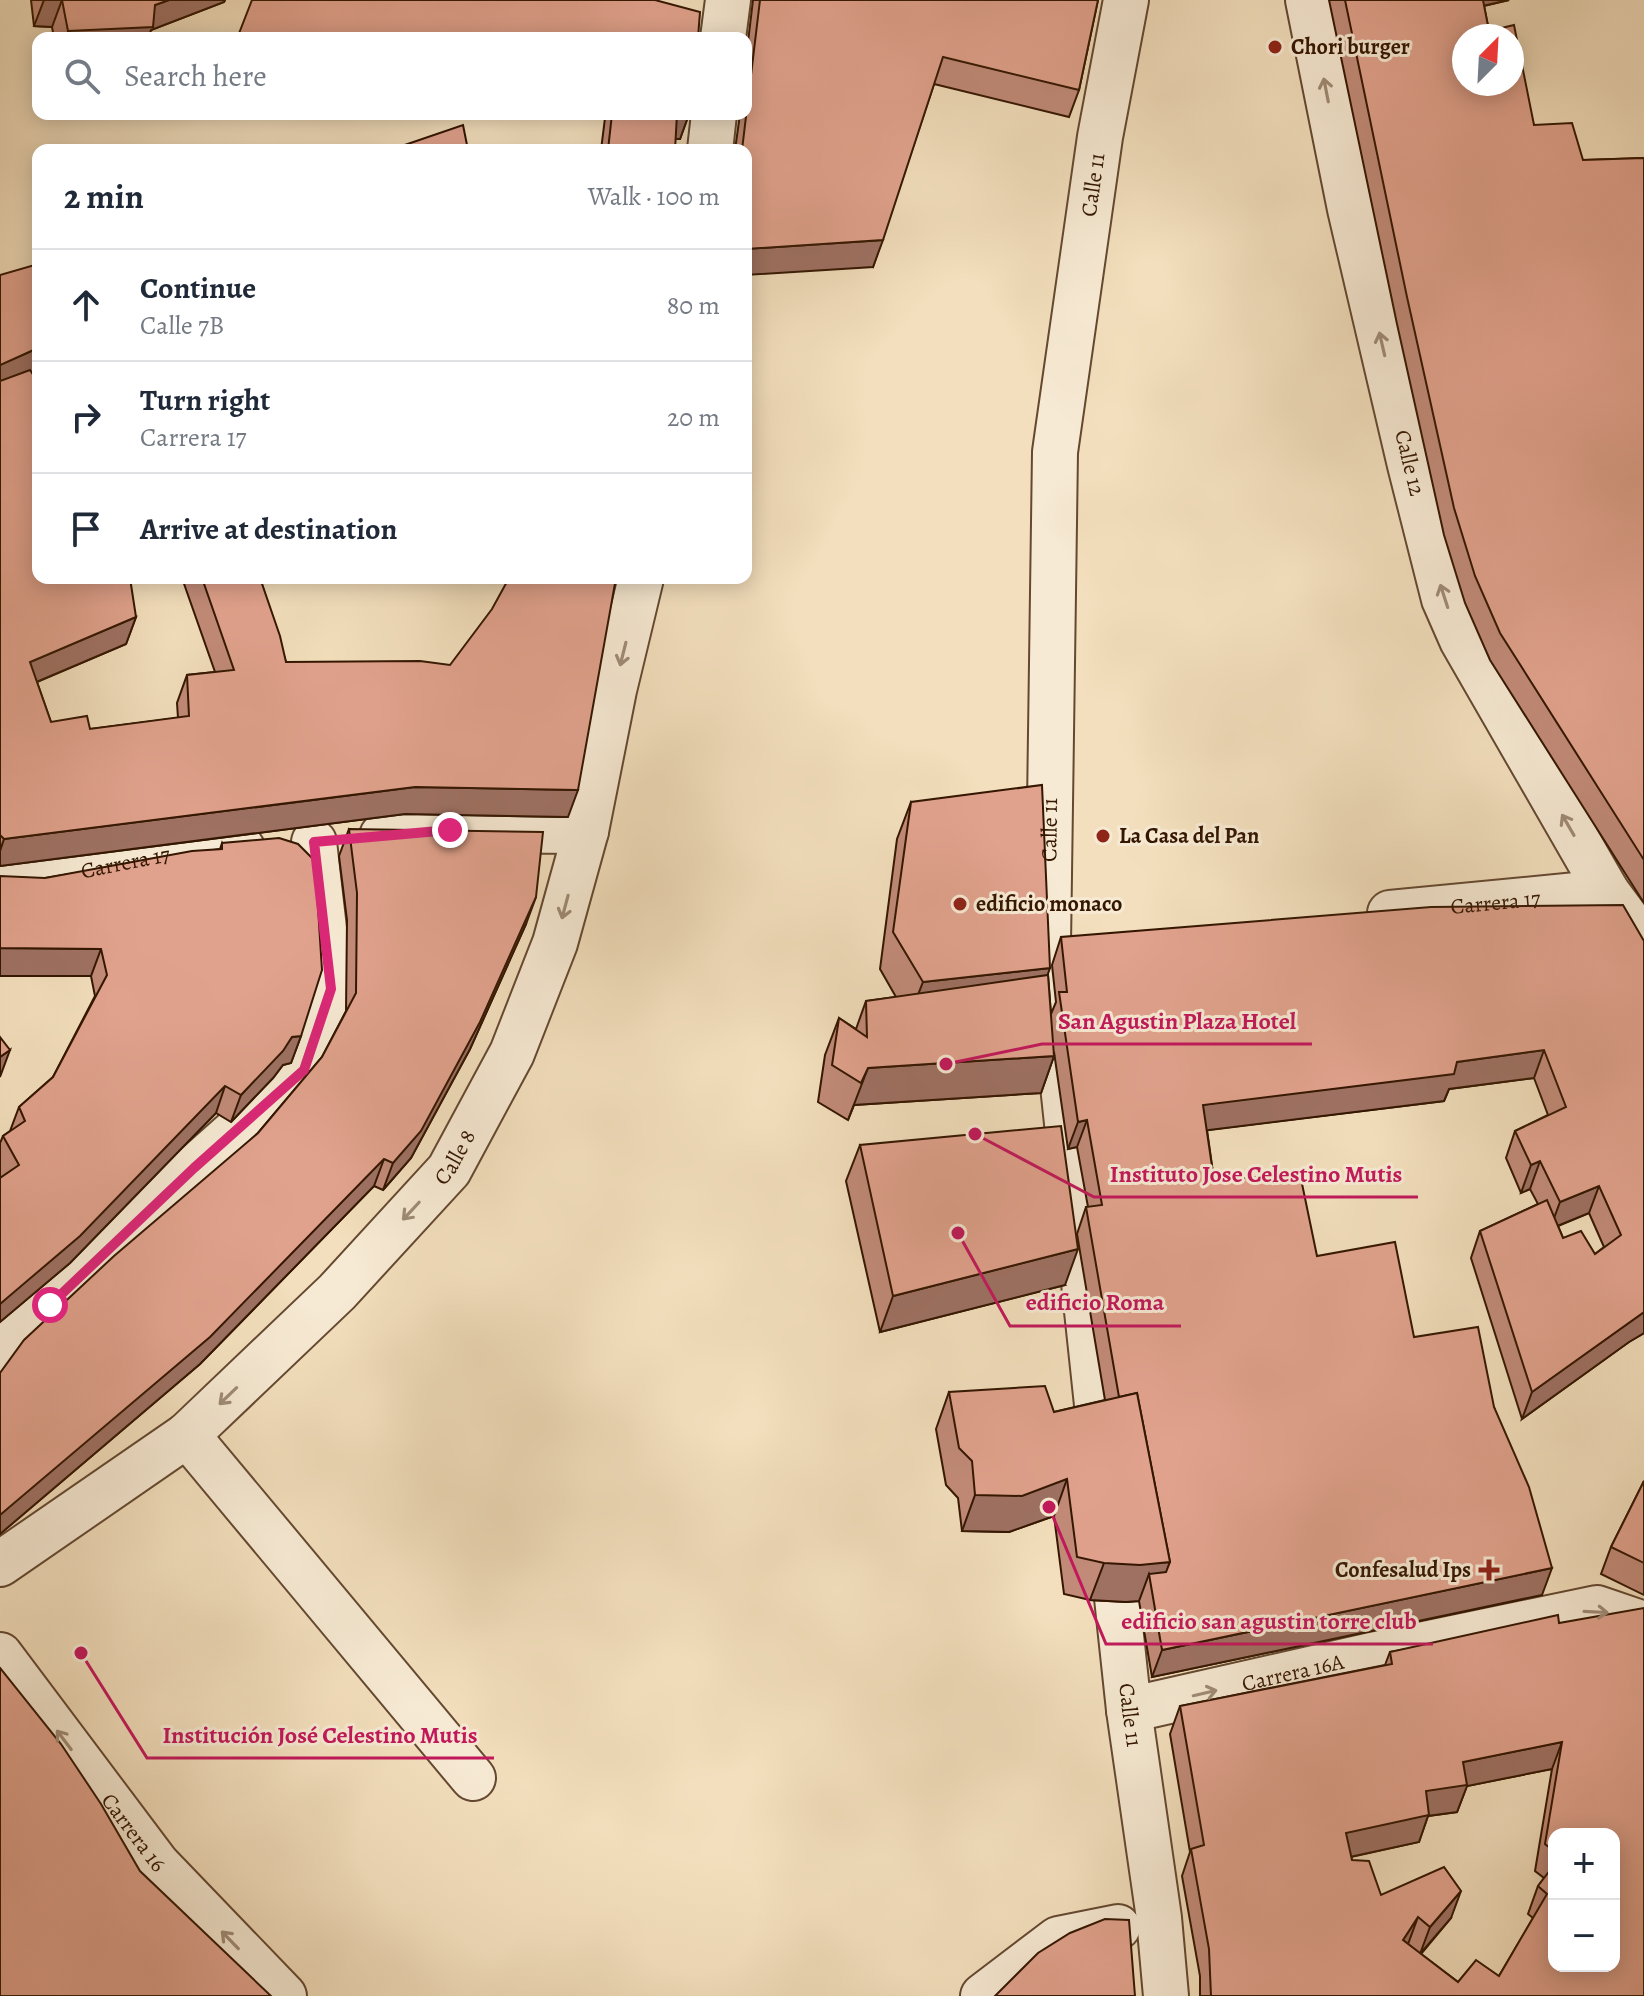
<!DOCTYPE html>
<html lang="en">
<head>
<meta charset="utf-8">
<style>
	:root { --surface:#fff; --page:#f2f2f3; --text:#1f2937; --muted:#747a83; --line:#e0e1e3 }
	body { margin:0; font-family:Alegreya,serif; background:var(--page); color:var(--text) }
	.controls { position:absolute; right:24px; bottom:24px; display:grid; overflow:hidden; border-radius:16px; box-shadow:0 4px 20px #0003 }
	.controls button { width:72px; height:72px; display:grid; place-items:center; padding:0; border:0; border-bottom:2px solid var(--line); background:var(--surface); color:var(--text); font:40px sans-serif }
	.compass { position:absolute; left:1452px; top:24px; width:72px; height:72px; border-radius:50%; background:var(--surface); box-shadow:0 4px 20px #0003; rotate:24deg }
	.stop { position:absolute; width:24px; height:24px; margin:-18px; border:6px solid #db2777; border-radius:50%; background:#fff }
	.stop.end { background:#db2777; border-color:#fff; box-shadow:0 2px 8px #0008 }
	.list { margin:0; padding:0; list-style:none }
	h2 { display:flex; justify-content:space-between; align-items:center; height:104px; margin:0; padding:0 32px; font-size:34px }
	h2 small { font-size:26px; font-weight:400; color:var(--muted) }
	.list li { display:grid; grid-template-columns:52px 1fr auto; gap:24px; align-items:center; box-sizing:border-box; height:112px; padding:0 32px; border-top:2px solid var(--line) }
	.list b { display:block; font-size:30px; white-space:nowrap }
	.list p { margin:0; font-size:26px; white-space:nowrap; color:var(--muted) }
	.list em { font-size:26px; font-style:normal; color:var(--muted) }
	.icon { flex:none; width:44px; height:44px; fill:none; stroke:currentColor; stroke-width:2; stroke-linecap:round; stroke-linejoin:round }
	.map { position:relative; flex:none; width:1644px; height:1996px; overflow:hidden }
	.search { position:absolute; background:var(--surface); box-shadow:0 4px 20px #0003; left:32px; top:32px; width:720px; height:88px; display:flex; align-items:center; gap:20px; box-sizing:border-box; padding:0 28px; border-radius:16px; color:var(--muted); font-size:30px }
	.panel { position:absolute; background:var(--surface); box-shadow:0 4px 20px #0003; left:32px; top:144px; width:720px; height:440px; border-radius:16px }
	.map>svg:first-child { display:block }
	.lines { fill:none; stroke-linecap:round; stroke-linejoin:round }
	.minor-casing { stroke:#644830; stroke-width:48 }
	.minor { stroke:#f7ead4; stroke-width:44 }
	.wall { fill:#c28b79; stroke:#341601; stroke-width:2; fill-rule:evenodd }
	.shaded-wall { fill:#9e7163; stroke:#341601; stroke-width:2 }
	.building { fill:#e1a28d; stroke:#341601; stroke-width:2; fill-rule:evenodd }
	.oneway { stroke:#9f8b75 }
	.route { stroke:#db2777; stroke-width:10 }
	.poi-dot { fill:#8f2418; stroke:#f7ead4; stroke-width:3 }
	.labels { text-anchor:middle; dominant-baseline:central; stroke-width:6; stroke-linejoin:round; paint-order:stroke }
	.poi-label { font-size:22px; font-weight:bold; fill:#341601; stroke:#f7ead4; text-anchor:start }
	.street-label { font-size:22px; fill:#341601; stroke:#f7ead4 }
	.leader { fill:none; stroke:#c2185b; stroke-width:3 }
	.callout-dot { fill:#c2185b; stroke:#f7ead4; stroke-width:3 }
	.callout-label { font-size:24px; text-anchor:middle; font-weight:bold; fill:#c2185b; stroke:#f7ead4; stroke-width:6; stroke-linejoin:round; paint-order:stroke }
</style>
</head>
<body>
<div class="map">
<svg width="1644" height="1996" viewBox="0 0 1644 1996">
	<rect width="100%" height="100%" fill="#f3dfbd"/>
	<filter id="stains"><feTurbulence type="fractalNoise" baseFrequency=".0025" numOctaves="4"/><feColorMatrix values="0 0 0 0 .2 0 0 0 0 .09 0 0 0 0 .02 0 0 0 .5 -.17"/></filter>
	<radialGradient id="worn" r=".72"><stop offset=".6" stop-color="#630" stop-opacity="0"/><stop offset="1" stop-color="#630" stop-opacity=".3"/></radialGradient>
	<g class="lines">
		<g class="minor-casing">
			<g id="minor">
				<path id="s1" d="M1308,0l42,209 60,256 34,134 18,41 145,252 37,50"/>
				<path d="M723,38l5,-38"/>
				<path d="M710,150l4,-36"/>
				<path d="M382,836l68,-6 136,1"/>
				<path id="s2" d="M0,882l13,3 157,-31 72,-6"/>
				<path id="s3" d="M1390,913l217,-21"/>
				<path d="M0,1352l194,-184 110,-98 27,-81 -17,-147"/>
				<path d="M187,1435l286,343"/>
				<path id="s4" d="M1103,1461l-55,-516 7,-493 45,-315 26,-137"/>
				<path id="s5" d="M1111,1542l18,168 30,208 7,78"/>
				<path id="s6" d="M0,1564l187,-129 150,-143 112,-122 63,-117 43,-110 31,-112 28,-141 27,-112"/>
				<path id="s7" d="M0,1655l157,209 127,132"/>
				<path id="s8" d="M1129,1710l243,-55 225,-47 47,16"/>
				<path d="M983,1996l75,-57 60,-12"/>
			</g>
		</g>
		<use href="#minor" class="minor"/>
	</g>
	<g class="wall">
		<path d="M31,0h194l-1,2 -73,28 -3,8h-94l-2,-11 -18,-1z"/>
		<path d="M753,0h345l-19,90 -10,27 -135,-33 -61,183 -127,-117h-11l5,-36h6v-55z"/>
		<path d="M1329,0h180l-25,6 5,25 45,94 49,35 61,-2v745l-154,-243 -25,-57 -21,-68 -47,-211z"/>
		<path d="M587,114h102l-9,25h-5v11h-74l4,-32z"/>
		<path d="M0,275l32,99 6,204 98,39 -10,27 -89,38 14,40 39,7 88,-11 -1,-15 10,-28 28,-3 -33,-94h78l26,84 282,155 -163,-3 -405,52z"/>
		<path d="M911,802l137,173 3,39 5,-12 -4,-37 9,-28 583,4v392l-15,9 -107,77 -51,-161 9,-27 58,-27 -8,-15 -9,4 -15,-35 9,-27 33,-16 -14,-37 -85,11 -5,12 -237,29 7,50 103,76 97,81 80,70 48,188 -390,82 -13,-76 -13,1 -36,-2 -26,-6 -10,-78 -45,16 -47,-1 -4,-33 -12,-13 -10,-56 13,-37 105,20 51,-12 -28,-166 9,-27h2l-11,-60 -9,2 -14,-97v4l-13,37 -187,12 -6,15 -30,-18 7,-47 14,-37 17,11 10,-28 30,-4 -16,-28 17,-130zM1589,1213l15,34 -9,7 -32,-16 -5,-12z"/>
		<path d="M349,829l177,95 -56,125 -59,109 -28,32 -9,-4 -174,178 -200,170v-161l258,-240 64,-76 24,-46 1,-91 -8,-64z"/>
		<path d="M222,843l79,193 -10,27 -8,2 -10,13 -42,44 -15,-9 -146,150 -70,59v-179l3,-7 7,-5 9,-24 34,-30 42,-81 -4,-20 -46,-98 175,-29z"/>
		<path d="M860,1145l205,140 -185,47 -34,-151z"/>
		<path d="M1644,1481v114l-43,-21 10,-27z"/>
		<path d="M1559,1623l85,373h-444v-20l-18,-100 8,-24 -20,-118 10,-28 205,-41 5,-13zM1552,1769l-17,102 9,7 -6,8 -10,28 5,4 -34,58 -41,6 -37,-28 30,-36 -70,-23 -29,-35 -1,-3 68,-15 9,-26 29,-4 10,-26zM1554,1834l60,132h-60z"/>
	</g>
	<g class="shaded-wall">
		<path d="M44,0h18l-10,27 -18,-1z"/>
		<path d="M169,0h56l-1,2 -73,28 -3,8h-82l2,-7 87,-26z"/>
		<path d="M1473,0h36l-40,9z"/>
		<path d="M676,114h13l-9,25h-13z"/>
		<path d="M883,240l-10,27 -127,8v-26z"/>
		<path d="M38,348v23l-38,17v-23z"/>
		<path d="M136,617l-10,27 -106,45 10,-27z"/>
		<path d="M415,787l163,3 -10,27 -163,-3 -405,52v-15l4,-12z"/>
		<path d="M536,897l-10,27 -56,125 -59,109 -28,32 10,-27z"/>
		<path d="M0,948l101,1 -10,27h-91z"/>
		<path d="M1050,968l-13,37 -128,13 14,-36z"/>
		<path d="M301,1036l-10,27 -8,2 -10,13 -42,44 10,-27 51,-58z"/>
		<path d="M10,1050l-10,27v-20z"/>
		<path d="M1544,1050l-10,28 -85,11 -5,12 -251,31 10,-27 254,-43z"/>
		<path d="M1054,1056l-13,37 -187,12 -6,15 20,-52z"/>
		<path d="M225,1086l-9,27 -146,150 -70,59v-18z"/>
		<path d="M1087,1120l-10,27 -9,2 10,-27z"/>
		<path d="M384,1159l-10,27 -174,178 -200,170v-19z"/>
		<path d="M1540,1161l-10,28 -9,4 10,-28z"/>
		<path d="M1599,1186l-10,27 -39,16 10,-27z"/>
		<path d="M1078,1249l-13,36 -185,47 13,-36z"/>
		<path d="M1644,1312v21l-15,9 -107,77 10,-27z"/>
		<path d="M1067,1479l-13,37 -45,16 -47,-1 13,-36z"/>
		<path d="M1170,1562l-13,37 -8,-25 -10,27 -13,1 -36,-2 14,-37z"/>
		<path d="M1552,1568l-10,27 -390,82 10,-27z"/>
		<path d="M1562,1742l-10,27 -85,17 -10,26 -29,4 -9,26 -83,18 10,-27 80,-42 37,-29z"/>
		<path d="M1461,1891l-10,27 -31,36 10,-27z"/>
		<path d="M1418,1917l-10,27 -5,-4z"/>
	</g>
	<g class="building">
		<path d="M62,0h107l-14,5 -2,22 -85,4z"/>
		<path d="M252,0h403l45,12 -2,26h-341l-6,-1v1h-104l-9,-2z"/>
		<path d="M760,0h338l-19,90 -136,-33 -60,183 -137,9v-99h-4z"/>
		<path d="M1345,0h138l6,31 25,-6 20,100 38,-2 11,37 61,-2v702l-144,-227 -25,-57 -21,-68 -47,-211zM1464,36h48v48h-48z"/>
		<path d="M612,114h65l-2,36h-67z"/>
		<path d="M463,125l5,25h-78z"/>
		<path d="M38,264v84l-38,17v-90z"/>
		<path d="M30,370l6,9 2,-1v200h92l6,39 -106,45 21,60 36,-6 3,13 99,-13 -2,-41 47,-5 -32,-92h58l20,58 6,26 134,-1 30,4 42,-56 17,-31h107l-38,212 -163,-3 -411,52 -4,-4v-454z"/>
		<path d="M1042,785l8,183 -127,14 -30,-50 18,-130z"/>
		<path d="M349,829l194,3 -7,65 -56,125 -59,109 -28,32 -9,-4 -174,178 -210,178v-142l24,-33 90,-84 144,-123 64,-76 34,-64 1,-100z"/>
		<path d="M279,838l19,6 17,17 7,109 -21,66 -9,1 -9,14 -42,44 -16,-9 -145,150 -80,68v-126l19,-13 -16,-29 22,-15 -6,-14 34,-30 54,-102 -6,-26 -101,-1v-72l45,2 147,-27 30,-2v-6z"/>
		<path d="M1623,905l21,36v371l-112,80 -52,-161 67,-31 16,38 18,-7 14,23 26,-19 -22,-49 -39,16 -20,-41 -9,4 -16,-34 51,-24 -22,-57 -87,12 -3,12 -251,31 11,75 86,-6 17,82 78,-14 19,95 64,-10 16,80 35,80 23,81 -390,82 -13,-76 17,-2 4,-10 -33,-169 -18,4 -33,-190 16,-2 -15,-85 -9,2 -19,-130h8l-6,-55 370,-30z"/>
		<path d="M1048,975l6,81 -186,12 -7,15 -29,-18 7,-47 28,19 -1,-36z"/>
		<path d="M0,1037l10,13 -10,7z"/>
		<path d="M1061,1126l17,123 -185,47 -33,-151z"/>
		<path d="M1045,1386l9,26 83,-19 33,169 -30,3 -36,-2 -27,-6 -10,-78 -45,17 -47,-1 -3,-34 -13,-13 -10,-56z"/>
		<path d="M1644,1481v82l-33,-16z"/>
		<path d="M1644,1608v388h-433l-2,-47 -18,-100 13,-4 -24,-139 212,-42 -2,-12 168,-37 1,8zM1562,1742l-17,102 9,7v-17h60v132h-60v-101l-16,21 9,8 -48,82 -23,-16 -18,22 -55,-42 15,-23 12,10 31,-36 -17,-24 -63,28 -12,-34 -17,-1 -6,-27 83,-18 -3,-24 41,-6 -4,-23z"/>
		<path d="M0,1668l61,76 40,60 39,67 131,125h-271z"/>
		<path d="M1105,1919l24,1 6,76h-140l43,-43 32,-20z"/>
	</g>
	<defs><path id="oneway-shaft" d="M-6 0H5M1.5-3L5.5 0L1.5 3" fill="none" stroke-width="1.6" stroke-linecap="round" stroke-linejoin="round" transform="scale(2)"/></defs>
	<g class="oneway">
		<use href="#oneway-shaft" transform="translate(1326 90) rotate(-101)"/>
		<use href="#oneway-shaft" transform="translate(1382 344) rotate(-103)"/>
		<use href="#oneway-shaft" transform="translate(1444 596) rotate(-108)"/>
		<use href="#oneway-shaft" transform="translate(623 654) rotate(104)"/>
		<use href="#oneway-shaft" transform="translate(1568 825) rotate(-120)"/>
		<use href="#oneway-shaft" transform="translate(565 907) rotate(105)"/>
		<use href="#oneway-shaft" transform="translate(411 1211) rotate(133)"/>
		<use href="#oneway-shaft" transform="translate(228 1396) rotate(136)"/>
		<use href="#oneway-shaft" transform="translate(1596 1612) rotate(3)"/>
		<use href="#oneway-shaft" transform="translate(1205 1693) rotate(-13)"/>
		<use href="#oneway-shaft" transform="translate(64 1740) rotate(-127)"/>
		<use href="#oneway-shaft" transform="translate(230 1940) rotate(-134)"/>
	</g>
	<g class="lines">
		<path class="route" d="M50,1305l144,-137 110,-98 27,-81 -17,-147 136,-12"/>
	</g>
	<g class="poi-dot">
		<circle cx="1275" cy="47" r="8"/>
		<circle cx="1103" cy="836" r="8"/>
		<circle cx="960" cy="904" r="8"/>
		<path d="M1485 1558h8v8h8v8h-8v8h-8v-8h-8v-8h8z"/>
	</g>
	<g class="labels">
		<g class="poi-label">
			<text x="1291" y="47">Chori burger</text>
			<text x="1119" y="836">La Casa del Pan</text>
			<text x="976" y="904">edificio monaco</text>
			<text x="1471" y="1570" text-anchor="end">Confesalud Ips</text>
		</g>
		<g class="street-label">
			<text stroke="none"><textPath href="#s4" startOffset="1282">Calle 11</textPath></text>
			<text stroke="none"><textPath href="#s1" startOffset="474">Calle 12</textPath></text>
			<text stroke="none"><textPath href="#s4" startOffset="634">Calle 11</textPath></text>
			<text stroke="none"><textPath href="#s2" startOffset="128">Carrera 17</textPath></text>
			<text stroke="none"><textPath href="#s3" startOffset="106">Carrera 17</textPath></text>
			<text stroke="none"><textPath href="#s6" startOffset="614">Calle 8</textPath></text>
			<text stroke="none"><textPath href="#s8" startOffset="168">Carrera 16A</textPath></text>
			<text stroke="none"><textPath href="#s5" startOffset="174">Calle 11</textPath></text>
			<text stroke="none"><textPath href="#s7" startOffset="222">Carrera 16</textPath></text>
		</g>
	</g>
	<path class="leader" d="M946 1064L1042 1044H1312M975 1134L1094 1197H1418M958 1233L1010 1326H1181M1049 1507L1106 1644H1433M81 1653L147 1758H494"/>
	<g class="callout-dot">
		<circle cx="946" cy="1064" r="8"/>
		<circle cx="975" cy="1134" r="8"/>
		<circle cx="958" cy="1233" r="8"/>
		<circle cx="1049" cy="1507" r="8"/>
		<circle cx="81" cy="1653" r="8"/>
	</g>
	<g class="callout-label">
		<text x="1177" y="1029">San Agustin Plaza Hotel</text>
		<text x="1256" y="1182">Instituto Jose Celestino Mutis</text>
		<text x="1095" y="1310">edificio Roma</text>
		<text x="1269" y="1629">edificio san agustin torre club</text>
		<text x="320" y="1743">Institución José Celestino Mutis</text>
	</g>
	<rect width="100%" height="100%" filter="url(#stains)"/>
	<rect width="100%" height="100%" fill="url(#worn)"/>
</svg>
<div class="controls">
<button>+</button>
<button>−</button>
</div>
<svg class="compass" viewBox="-18 -18 36 36"><path d="M0-13l5 13h-10z" fill="#e53935"/><path d="M0 13l5-13h-10z" fill="#747a83"/></svg>
<div class="stop" style="left:50px;top:1305px"></div>
<div class="stop end" style="left:450px;top:830px"></div>
<div class="search"><svg class="icon" aria-label="search" viewBox="0 0 24 24"><circle cx="10" cy="10" r="6"/><path d="M15 15l6 6"/></svg>Search here</div>
<section class="panel">
<h2>2 min<small>Walk · 100 m</small></h2>
<ul class="list">
<li><svg class="icon" aria-label="ahead" viewBox="0 0 24 24"><path d="M12 20V5M6 11l6-6 6 6"/></svg><div><b>Continue</b><p>Calle 7B</p></div><em>80 m</em></li>
<li><svg class="icon" aria-label="right" viewBox="0 0 24 24"><path d="M7 20v-9h11M14 6l5 5-5 5"/></svg><div><b>Turn right</b><p>Carrera 17</p></div><em>20 m</em></li>
<li><svg class="icon" aria-label="arrive" viewBox="0 0 24 24"><path d="M6 21V4h12l-3 4 3 4H6"/></svg><div><b>Arrive at destination</b></div></li>
</ul>
</section>
</div>
</body>
</html>
